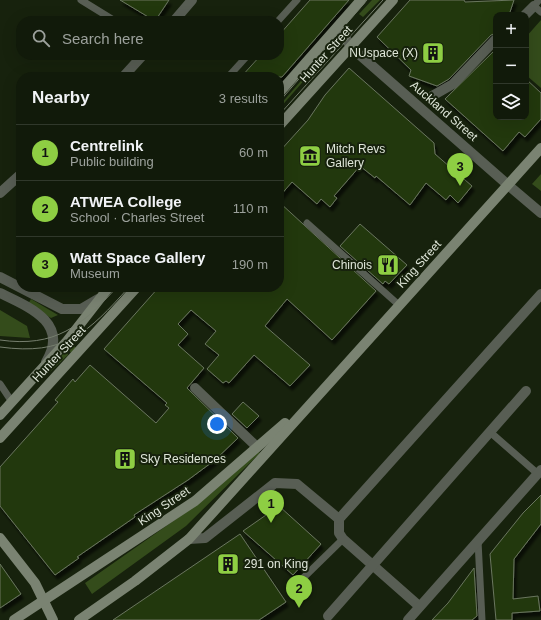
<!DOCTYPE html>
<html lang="en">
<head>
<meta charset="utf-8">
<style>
	:root { --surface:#111a0a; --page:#1e2718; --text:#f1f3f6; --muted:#9ca19c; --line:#30382b; --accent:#8ece43 }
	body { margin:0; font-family:Arial,sans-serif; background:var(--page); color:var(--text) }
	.controls { position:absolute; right:12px; top:12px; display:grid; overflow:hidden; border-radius:8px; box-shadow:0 4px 16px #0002 }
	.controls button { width:36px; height:36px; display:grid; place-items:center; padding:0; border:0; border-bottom:1px solid var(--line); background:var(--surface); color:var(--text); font:20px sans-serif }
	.you { position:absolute; left:217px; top:424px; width:14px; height:14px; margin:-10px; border:3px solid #fff; border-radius:50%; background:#1a73e8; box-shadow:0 0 0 6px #1a73e833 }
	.badge { display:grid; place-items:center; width:26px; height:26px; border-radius:50%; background:var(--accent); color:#111; font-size:13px; font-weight:700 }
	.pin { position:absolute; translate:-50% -33px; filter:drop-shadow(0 1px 2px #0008) }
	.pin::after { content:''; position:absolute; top:21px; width:14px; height:12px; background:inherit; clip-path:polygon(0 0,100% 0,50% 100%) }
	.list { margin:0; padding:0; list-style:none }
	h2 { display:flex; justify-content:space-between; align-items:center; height:52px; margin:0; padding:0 16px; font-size:17px }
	h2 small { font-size:13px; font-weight:400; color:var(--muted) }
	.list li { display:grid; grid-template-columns:26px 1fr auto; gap:12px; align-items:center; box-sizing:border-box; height:56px; padding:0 16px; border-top:1px solid var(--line) }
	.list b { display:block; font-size:15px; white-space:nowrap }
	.list p { margin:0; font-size:13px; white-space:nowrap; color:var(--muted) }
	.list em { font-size:13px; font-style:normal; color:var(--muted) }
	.icon { flex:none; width:22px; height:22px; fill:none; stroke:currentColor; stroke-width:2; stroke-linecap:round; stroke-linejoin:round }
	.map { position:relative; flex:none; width:541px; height:620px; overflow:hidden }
	.search { position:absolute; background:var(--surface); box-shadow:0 4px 16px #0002; left:16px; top:16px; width:268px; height:44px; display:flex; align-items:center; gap:10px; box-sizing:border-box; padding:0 14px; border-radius:16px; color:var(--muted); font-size:15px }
	.panel { position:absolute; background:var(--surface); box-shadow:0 4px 16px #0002; left:16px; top:72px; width:268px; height:220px; border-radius:16px }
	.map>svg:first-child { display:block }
	.green { fill:#344c1b }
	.building { fill:#24370f; stroke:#69765e; filter:url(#shadow) }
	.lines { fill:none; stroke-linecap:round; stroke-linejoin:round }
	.service { stroke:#585e54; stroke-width:7 }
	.pedestrian { stroke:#585e54; stroke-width:10 }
	.minor { stroke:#585e54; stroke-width:10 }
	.tertiary { stroke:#585e54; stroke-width:10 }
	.secondary { stroke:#7a8372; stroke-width:10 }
	.tram { stroke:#767f6e; stroke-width:1 }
	.labels { text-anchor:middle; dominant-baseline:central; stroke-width:4; stroke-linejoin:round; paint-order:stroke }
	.poi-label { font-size:12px; fill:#dfe6d9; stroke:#17220d; text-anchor:start }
	.street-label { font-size:12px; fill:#dfe6d9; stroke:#17220d }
</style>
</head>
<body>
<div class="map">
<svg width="541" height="620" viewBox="0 0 541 620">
	<defs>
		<filter id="shadow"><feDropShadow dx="2.5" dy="4.5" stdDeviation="1" flood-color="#0009"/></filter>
	</defs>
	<rect width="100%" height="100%" fill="#17220d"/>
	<g class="green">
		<path d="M372,0h8l-17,17 -4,-3z"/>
		<path d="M541,20v68l-15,-13v-38z"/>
		<path d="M313,67l2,1 -36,41v-3z"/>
		<path d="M541,174v17l-9,-7z"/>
		<path d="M31,299l27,16 -7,3 -23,-14z"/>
		<path d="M0,310l27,16 3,12 -30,-2z"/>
		<path d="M72,344l4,4 -5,5 -2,-3 -2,2 1,3 -18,17 -2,-1z"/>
		<path d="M258,451l2,2 -74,73 -94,68 -7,-11 114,-80 15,-12z"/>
	</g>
	<g class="building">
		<path d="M120,0h49l-14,21z"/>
		<path d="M310,0h39l-67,77h-41l20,-22h18v-20z"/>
		<path d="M410,0h54l1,2 49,-2 -5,15h-13v18l-5,2 -42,44 -12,7 -28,-10 2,-6 -34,-33z"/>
		<path d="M496,49v68h30v-38l15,14v26l-16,18 -6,-5 -16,19 -58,-52z"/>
		<path d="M349,68l85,75 1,11 37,32 -14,17 -8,-8 -4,5 -20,-17 -16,22 -34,-29 -1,2 -15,-12 -26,30 3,2 -7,9 -9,-8 -4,5 -25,-22 -13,15v-45l29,-32 17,-25z"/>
		<path d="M279,202l97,89 -44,49 -45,-41 -22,27 45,39 -20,21 -36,-31 -25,28 -3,-2 -3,2 -16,-14 12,-14 -14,-11 11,-13 -25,-21 -13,14 10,10 -10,11 26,23 -17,20 51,50 -23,22 -27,20 -54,35 1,2 -58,40 2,1 -24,17 -55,-69v-39l58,-65 -3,-2 18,-21 2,3 15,-17 66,58 13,-15 -4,-3 2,-2 -63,-54 55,-62h120z"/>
		<path d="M360,224l47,41 -18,19 -4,-3 -2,3 -43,-38z"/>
		<path d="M243,402l16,14 -12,12 -15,-14z"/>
		<path d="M541,495v29l-27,35 -1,40 25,-3 2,15 -28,2v7h-16l-6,-66 33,-41z"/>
		<path d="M279,506l42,38 -28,31 -50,-44z"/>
		<path d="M240,534l46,68 -27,18h-146z"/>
		<path d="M0,564l21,30 -21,14z"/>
		<path d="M474,568l3,48 -5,4h-40l16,-17z"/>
	</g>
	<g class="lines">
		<g class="service">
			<path d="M81,0l34,21"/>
			<path d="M539,0l-5,6 7,6"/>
			<path d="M278,21l19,-21"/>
			<path d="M228,77l20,-22"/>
			<path d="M307,223l93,83"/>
			<path d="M0,384l12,18"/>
			<path d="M490,432l48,42"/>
			<path d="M478,541l4,79"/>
			<path d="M294,587l49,-48"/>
		</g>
		<g class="pedestrian">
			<path d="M525,15l9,-9"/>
			<path d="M432,96l21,-12 43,-45"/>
		</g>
		<g class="minor">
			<path d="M174,21l18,-21"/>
			<path d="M123,77l20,-22"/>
			<path d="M508,185l33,28"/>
			<path d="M0,193l21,-19"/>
			<path d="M195,388l62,59"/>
			<path d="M339,519l202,-225"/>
			<path d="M339,519v14l4,6 76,67"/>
			<path d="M189,539l16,-1 70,-55 22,1 42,35"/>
			<path d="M328,616l198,-225"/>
			<path d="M408,620l133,-150"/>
		</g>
		<g class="tertiary">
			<path d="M341,23l2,12 10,14 155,136"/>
			<path d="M0,277l62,32h19l17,-10"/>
			<path d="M0,293c29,14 70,30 46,69"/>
		</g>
		<g class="secondary">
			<path d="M279,93l82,-93"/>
			<path d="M279,126l114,-126"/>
			<path d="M0,415l67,-74 42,-54"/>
			<path d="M0,438l137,-151"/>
			<path d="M0,538l35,45 18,37"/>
			<path d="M14,620l181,-119 90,-78"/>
			<path d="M79,620l56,-39 54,-42 352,-391"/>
		</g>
		<g class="tram">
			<path d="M279,102l88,-102"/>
			<path d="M279,115l104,-115"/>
			<path d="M0,340c55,8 82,-14 117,-53"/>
			<path d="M0,347c65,9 88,-14 129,-60"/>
		</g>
	</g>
	<defs>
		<g id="building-square" transform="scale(1.15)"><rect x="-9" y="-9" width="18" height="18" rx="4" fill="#8ece43" stroke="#17220d"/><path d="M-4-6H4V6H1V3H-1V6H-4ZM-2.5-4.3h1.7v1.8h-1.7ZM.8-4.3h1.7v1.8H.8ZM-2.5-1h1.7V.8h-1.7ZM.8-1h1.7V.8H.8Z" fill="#111"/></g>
		<g id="museum-square" transform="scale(1.15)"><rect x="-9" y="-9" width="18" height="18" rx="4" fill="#8ece43" stroke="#17220d"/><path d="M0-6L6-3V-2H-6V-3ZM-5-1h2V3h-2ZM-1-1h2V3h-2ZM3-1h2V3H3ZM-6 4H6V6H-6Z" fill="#111"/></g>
		<g id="restaurant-square" transform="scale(1.15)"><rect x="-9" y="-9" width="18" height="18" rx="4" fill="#8ece43" stroke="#17220d"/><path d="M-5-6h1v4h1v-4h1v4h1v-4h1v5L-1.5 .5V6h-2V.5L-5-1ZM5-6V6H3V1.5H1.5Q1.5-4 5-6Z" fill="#111"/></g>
	</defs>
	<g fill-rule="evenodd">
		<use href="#building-square" x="433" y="53"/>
		<use href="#museum-square" x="310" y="156"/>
		<use href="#restaurant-square" x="388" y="265"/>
		<use href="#building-square" x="125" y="459"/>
		<use href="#building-square" x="228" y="564"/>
	</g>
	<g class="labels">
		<g class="poi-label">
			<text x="418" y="53" text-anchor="end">NUspace (X)</text>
			<text x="326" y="149">Mitch Revs<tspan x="326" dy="14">Gallery</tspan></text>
			<text x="372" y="265" text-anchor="end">Chinois</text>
			<text x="140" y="459">Sky Residences</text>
			<text x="244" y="564">291 on King</text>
		</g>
		<g class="street-label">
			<text transform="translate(326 54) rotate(-48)">Hunter Street</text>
			<text transform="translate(444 111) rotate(41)">Auckland Street</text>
			<text transform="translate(419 264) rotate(-48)">King Street</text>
			<text transform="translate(59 354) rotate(-47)">Hunter Street</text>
			<text transform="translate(164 506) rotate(-34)">King Street</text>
		</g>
	</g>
</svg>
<div class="controls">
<button>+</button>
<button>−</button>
<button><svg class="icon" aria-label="layers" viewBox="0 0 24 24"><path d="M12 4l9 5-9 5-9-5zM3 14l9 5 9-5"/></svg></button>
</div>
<div class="you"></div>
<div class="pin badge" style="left:271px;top:523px">1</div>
<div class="pin badge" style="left:299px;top:608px">2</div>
<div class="pin badge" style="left:460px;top:186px">3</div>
<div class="search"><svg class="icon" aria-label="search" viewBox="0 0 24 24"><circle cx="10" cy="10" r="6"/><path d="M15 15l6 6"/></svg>Search here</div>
<section class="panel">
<h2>Nearby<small>3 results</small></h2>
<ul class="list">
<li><span class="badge">1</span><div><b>Centrelink</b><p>Public building</p></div><em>60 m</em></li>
<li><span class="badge">2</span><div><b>ATWEA College</b><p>School · Charles Street</p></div><em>110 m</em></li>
<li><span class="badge">3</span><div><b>Watt Space Gallery</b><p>Museum</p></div><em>190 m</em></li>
</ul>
</section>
</div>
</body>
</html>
